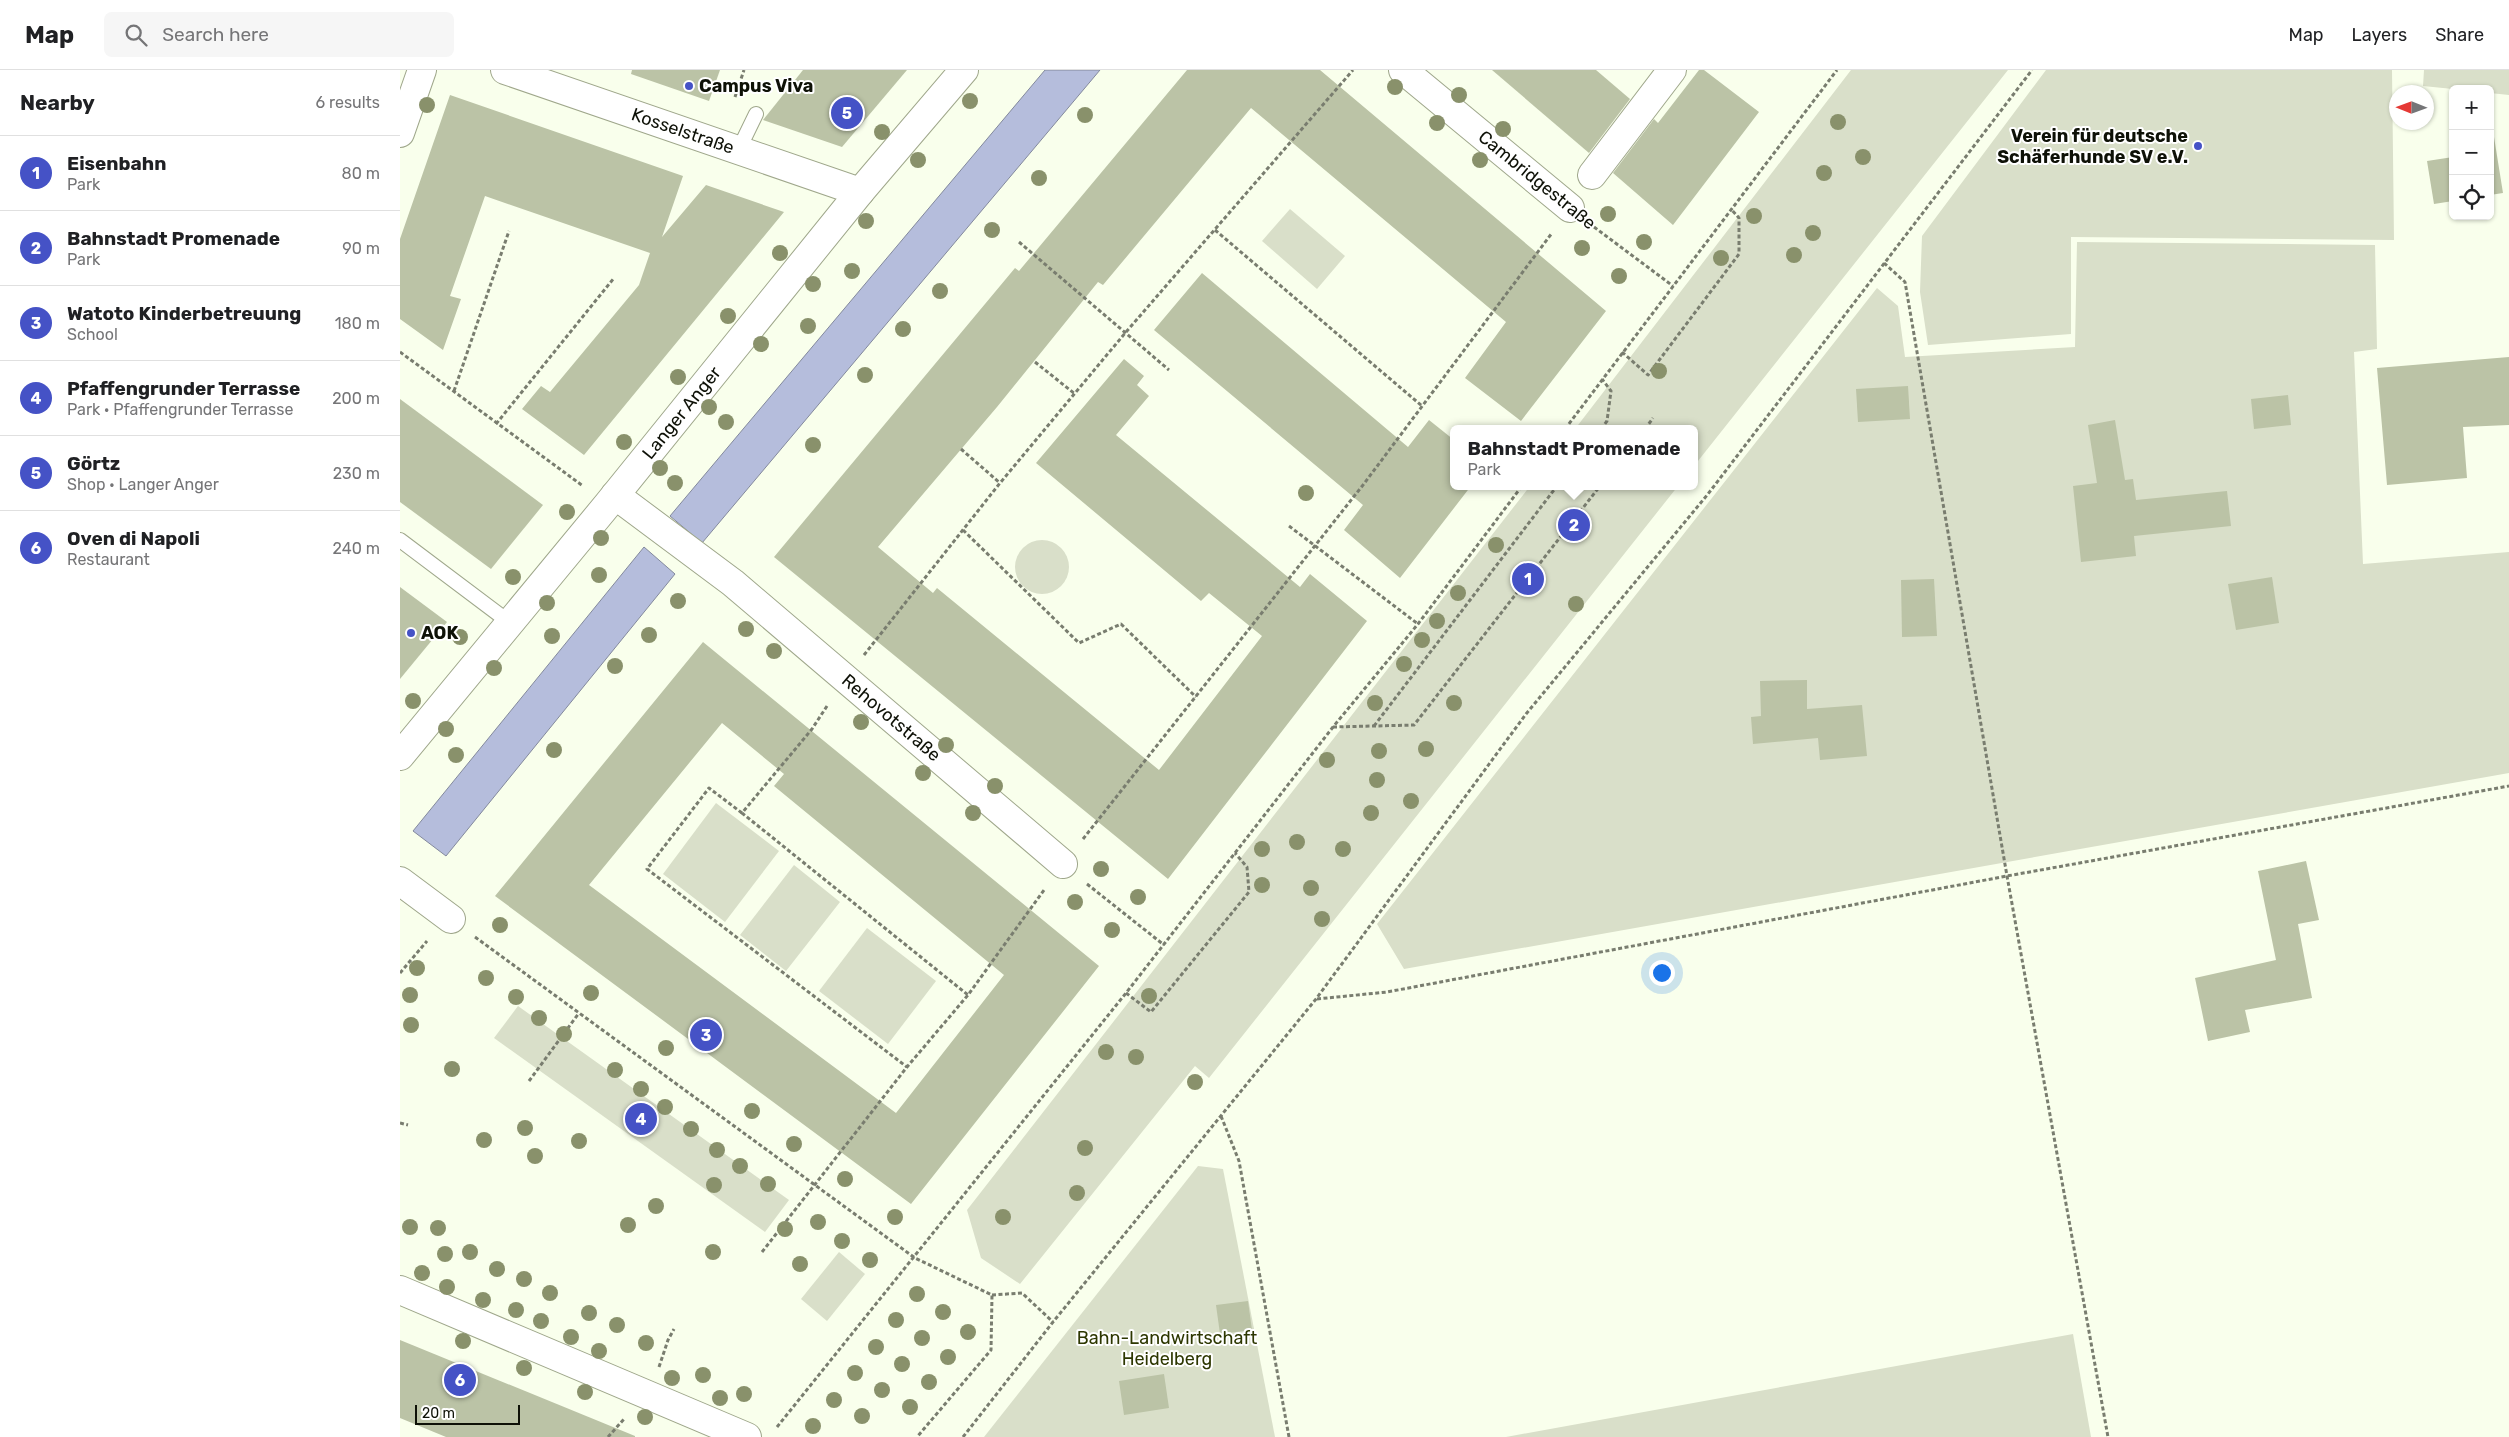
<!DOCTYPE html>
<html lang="en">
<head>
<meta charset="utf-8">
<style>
	:root { --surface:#fff; --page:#f6f6f6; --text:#202124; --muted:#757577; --line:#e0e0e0; --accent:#4552c6 }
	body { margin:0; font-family:Rubik,sans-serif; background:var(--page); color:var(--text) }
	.controls { position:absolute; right:15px; top:15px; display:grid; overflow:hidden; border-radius:8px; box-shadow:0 1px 4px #0004 }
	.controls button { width:45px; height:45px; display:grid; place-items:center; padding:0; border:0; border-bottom:1px solid var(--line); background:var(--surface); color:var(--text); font:25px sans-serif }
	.compass { position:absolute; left:1989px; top:15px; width:45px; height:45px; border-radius:50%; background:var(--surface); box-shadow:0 1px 4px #0004; rotate:271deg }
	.scale { position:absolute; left:15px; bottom:12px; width:105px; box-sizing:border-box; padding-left:5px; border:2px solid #0e1107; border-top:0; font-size:14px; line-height:18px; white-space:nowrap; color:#0e1107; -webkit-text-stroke:4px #fff; paint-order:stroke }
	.you { position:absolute; left:1261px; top:902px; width:18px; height:18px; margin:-12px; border:4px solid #fff; border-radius:50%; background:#1a73e8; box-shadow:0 0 0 8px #1a73e833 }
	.badge { display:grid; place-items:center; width:32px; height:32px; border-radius:50%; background:var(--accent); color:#fff; font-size:16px; font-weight:700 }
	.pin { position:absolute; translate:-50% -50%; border:2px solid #fff; box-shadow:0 1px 5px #0006 }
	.popup { position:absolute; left:1050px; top:355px; width:248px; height:65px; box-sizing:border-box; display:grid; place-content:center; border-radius:8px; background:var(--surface); filter:drop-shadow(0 1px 4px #0005); font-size:16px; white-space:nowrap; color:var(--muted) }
	.popup b { font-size:19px; color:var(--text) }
	.popup::after { content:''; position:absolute; left:50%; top:100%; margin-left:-10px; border:10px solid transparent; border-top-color:var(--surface) }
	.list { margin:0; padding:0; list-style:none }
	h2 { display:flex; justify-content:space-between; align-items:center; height:65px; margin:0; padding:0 20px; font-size:21px }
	h2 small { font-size:16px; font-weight:400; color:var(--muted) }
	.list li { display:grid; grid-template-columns:32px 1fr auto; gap:15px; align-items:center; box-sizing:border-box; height:75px; padding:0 20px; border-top:1px solid var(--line) }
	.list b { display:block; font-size:19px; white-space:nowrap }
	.list p { margin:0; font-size:16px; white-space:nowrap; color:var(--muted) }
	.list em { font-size:16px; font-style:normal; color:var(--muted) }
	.icon { flex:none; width:28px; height:28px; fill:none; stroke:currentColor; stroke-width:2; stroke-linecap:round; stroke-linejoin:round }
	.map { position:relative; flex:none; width:2109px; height:1367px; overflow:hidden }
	header { display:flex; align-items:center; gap:30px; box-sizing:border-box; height:70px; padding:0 25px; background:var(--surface); border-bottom:1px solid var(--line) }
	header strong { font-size:24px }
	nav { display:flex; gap:28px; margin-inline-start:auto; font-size:18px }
	.search { width:350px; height:45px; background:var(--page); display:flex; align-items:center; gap:12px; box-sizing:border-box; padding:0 18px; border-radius:8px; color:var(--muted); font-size:19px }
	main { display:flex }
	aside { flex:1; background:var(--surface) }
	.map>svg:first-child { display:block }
	.green { fill:#d9dfc9 }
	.water { fill:#b5bddc; stroke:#83899c }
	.building { fill:#bbc3a6; fill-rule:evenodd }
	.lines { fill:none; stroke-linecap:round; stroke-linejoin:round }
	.service-casing { stroke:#9fa78b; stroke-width:16 }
	.minor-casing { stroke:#9fa78b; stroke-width:30 }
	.path { stroke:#797d6f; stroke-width:3; stroke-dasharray:4 2.5; stroke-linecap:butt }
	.service { stroke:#fff; stroke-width:14 }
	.minor { stroke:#fff; stroke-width:28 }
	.tree { fill:#89916b }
	.poi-dot { fill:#4552c6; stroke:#fff; stroke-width:2 }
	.labels { text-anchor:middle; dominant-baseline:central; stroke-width:4; stroke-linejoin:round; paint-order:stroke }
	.poi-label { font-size:18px; font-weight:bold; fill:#0e1107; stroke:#fff; text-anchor:start }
	.street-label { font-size:18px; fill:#0e1107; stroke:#fff }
	.park-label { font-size:18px; fill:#2d3701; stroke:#fff }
</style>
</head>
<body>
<header>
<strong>Map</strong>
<div class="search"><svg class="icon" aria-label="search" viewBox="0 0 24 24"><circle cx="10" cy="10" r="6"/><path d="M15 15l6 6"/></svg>Search here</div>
<nav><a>Map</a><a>Layers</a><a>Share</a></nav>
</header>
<main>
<aside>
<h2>Nearby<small>6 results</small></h2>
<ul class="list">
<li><span class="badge">1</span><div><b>Eisenbahn</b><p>Park</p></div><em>80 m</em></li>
<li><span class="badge">2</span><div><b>Bahnstadt Promenade</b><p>Park</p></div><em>90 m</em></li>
<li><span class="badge">3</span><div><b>Watoto Kinderbetreuung</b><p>School</p></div><em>180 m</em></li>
<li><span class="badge">4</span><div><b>Pfaffengrunder Terrasse</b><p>Park · Pfaffengrunder Terrasse</p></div><em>200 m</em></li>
<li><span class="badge">5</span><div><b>Görtz</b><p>Shop · Langer Anger</p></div><em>230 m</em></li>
<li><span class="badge">6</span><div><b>Oven di Napoli</b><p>Restaurant</p></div><em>240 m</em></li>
</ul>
</aside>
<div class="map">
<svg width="2109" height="1367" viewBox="0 0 2109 1367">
	<rect width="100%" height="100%" fill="#f9ffec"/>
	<g class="green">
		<path d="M1451,0h157l-314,396v-37h-119z"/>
		<path d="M1646,0h346l2,170 -323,-3v97l-143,11 -8,-53 2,-56z"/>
		<path d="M2024,0h85v25l-19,-2v-4h-37l-30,-3z"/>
		<path d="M890,139l55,47 -28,33 -55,-48z"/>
		<path d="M1677,172l298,3 2,104 -23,3 9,212 146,-12v221l-1105,196 -27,-45 500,-636 21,18 7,51 170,-10z"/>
		<path d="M1130,416h148l-469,592 -14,-12 -175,218 -39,-26 -14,-48z"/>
		<circle cx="642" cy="497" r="27"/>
		<path d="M316,733l63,48 -54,71 -62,-48z"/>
		<path d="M394,795l46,37 -54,69 -46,-36z"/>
		<path d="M467,858l69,53 -48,63 -69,-53z"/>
		<path d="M118,936l271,194 -24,32 -271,-194z"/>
		<path d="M798,1096l25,3 52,268h-291z"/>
		<path d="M439,1182l26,22 -38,47 -26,-22z"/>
		<path d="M1673,1264l18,103h-585z"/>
	</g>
	<g class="water">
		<path d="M645,0h55l-398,473 -32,-27z"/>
		<path d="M244,477l31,27 -229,282 -33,-25z"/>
	</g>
	<g class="building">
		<path d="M232,0h88l-11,31 -78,-27z"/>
		<path d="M403,0h104l-65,77 -79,-27z"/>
		<path d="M787,0h133l286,241 -85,110 -56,-43 41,-56 -255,-214 -148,177 -5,-3 -101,125 -119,140 55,46 4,-5 222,182 103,-134 -53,-43 -8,8 -165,-138 88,-104 20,17 -7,9 12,11 -33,39 184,152 10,-13 57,47 -199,258 -394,-322 241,-289 4,3z"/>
		<path d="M1092,0h104l34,29 -41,54z"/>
		<path d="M1299,0h5l55,42 -86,113 -60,-52 41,-54 4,4z"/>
		<path d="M50,25l233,81 -21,61 44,-52 78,27 -200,243 -62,-46 19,-23 9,6 89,-107 11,-32 -165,-57 -35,100 11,3 -18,51 -43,-31v-80z"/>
		<path d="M2090,42l13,81 -13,2z"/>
		<path d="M2053,87v44l-19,3 -7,-43z"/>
		<path d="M802,203l206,174 21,-27 25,20v46h17l-71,92 -56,-48 19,-25 -209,-175z"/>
		<path d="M2109,287v68l-46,2 4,51 -80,7 -10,-117z"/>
		<path d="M1508,316l2,33 -52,3 -2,-33z"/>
		<path d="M1888,325l3,30 -37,4 -3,-30z"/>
		<path d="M0,329l143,106 -52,64 -91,-67z"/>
		<path d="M1715,350l10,60 8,-1 3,21 91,-9 4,35 -97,10 2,20 -55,6 -8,-76 24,-3 -9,-58z"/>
		<path d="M1872,507l7,46 -43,7 -8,-46z"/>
		<path d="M1534,509l3,57 -35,1 -1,-57z"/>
		<path d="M0,517l47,35 -47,57z"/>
		<path d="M303,572l396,324 -188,238 -416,-308zM322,653l62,51 -10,12 230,189 -108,138 -307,-228z"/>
		<path d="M1407,610v29l55,-4 5,51 -47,4 -2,-22 -65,6 -2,-27 10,-1 -1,-35z"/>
		<path d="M1906,791l13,59 -21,4 14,74 -67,12 5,22 -42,9 -13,-63 81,-18 -18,-89z"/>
		<path d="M848,1231l4,29 -32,4 -4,-29z"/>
		<path d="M0,1270l235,96v1h-189l-46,-19z"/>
		<path d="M764,1304l5,34 -45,7 -5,-34z"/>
	</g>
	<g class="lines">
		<g class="service-casing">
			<g id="service">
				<path d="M339,79l17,-35"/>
				<path d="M0,470l109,82"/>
			</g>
		</g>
		<g class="minor-casing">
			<g id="minor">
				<path id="s1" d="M105,0l355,122"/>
				<path d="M1003,0l167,138"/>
				<path d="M0,63l22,-63"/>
				<path d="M1192,105l80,-105"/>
				<path id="s2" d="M215,425l118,88 330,281"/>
				<path id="s3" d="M0,686l208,-252 252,-312 104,-122"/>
				<path d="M0,811l51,38"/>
				<path d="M0,1220l347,147"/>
			</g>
		</g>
		<g class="path">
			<path d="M335,27l9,-27"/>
			<path d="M1194,157l79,59"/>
			<path d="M815,160l207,176"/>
			<path d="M619,172l150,128"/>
			<path d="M1484,193l21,19 102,594 101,561"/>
			<path d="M0,282l183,134"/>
			<path d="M1222,282l26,23 91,-121v-36l-8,-9"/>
			<path d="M635,292l40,32"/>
			<path d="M54,321l55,-160"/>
			<path d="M96,354l118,-146"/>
			<path d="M1165,359l272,-359"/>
			<path d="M1201,359l6,-8 4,-30 -9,-12"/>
			<path d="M1245,359l8,-11"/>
			<path d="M561,379l39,34"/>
			<path d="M889,456l129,98"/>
			<path d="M563,460l116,113 42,-19 75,73"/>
			<path d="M464,585l136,-172 126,-151 227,-262"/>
			<path d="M427,636l-15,23 -70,84 226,182"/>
			<path d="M974,656l183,-240"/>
			<path d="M933,657l81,-2 186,-239"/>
			<path d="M342,743l-33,-25 -62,81 260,198"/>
			<path d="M683,769l280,-354 189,-252"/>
			<path d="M687,814l77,61"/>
			<path d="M75,867l440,321 77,37 -1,55 -74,87"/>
			<path d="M0,903l27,-32"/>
			<path d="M726,923l25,19 98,-120 -2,-25 -12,-14"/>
			<path d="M917,929l70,-7 620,-116 502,-90"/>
			<path d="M129,1011l50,-68"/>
			<path d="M821,1046l18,45 50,276"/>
			<path d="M0,1053l8,2"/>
			<path d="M362,1182l145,-185 61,-72 76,-105"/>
			<path d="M592,1225l30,-2 31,29"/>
			<path d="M259,1297l9,-27 6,-11"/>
			<path d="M377,1357l349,-434 207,-266 85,-103 104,-138"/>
			<path d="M208,1367l16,-18"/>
			<path d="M563,1367l90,-115 263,-323 210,-285 182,-220 324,-424"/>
		</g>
		<use href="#service" class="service"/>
		<use href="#minor" class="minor"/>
	</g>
	<g class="tree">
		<circle cx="995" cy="17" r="8"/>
		<circle cx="1059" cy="25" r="8"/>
		<circle cx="570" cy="31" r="8"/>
		<circle cx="27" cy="35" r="8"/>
		<circle cx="685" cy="45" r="8"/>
		<circle cx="1438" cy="52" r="8"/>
		<circle cx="1037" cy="53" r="8"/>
		<circle cx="1103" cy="59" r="8"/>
		<circle cx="482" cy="62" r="8"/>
		<circle cx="1463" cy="87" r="8"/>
		<circle cx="518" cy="90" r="8"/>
		<circle cx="1080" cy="90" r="8"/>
		<circle cx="1424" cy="103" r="8"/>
		<circle cx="639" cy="108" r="8"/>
		<circle cx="1208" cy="144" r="8"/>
		<circle cx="1354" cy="146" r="8"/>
		<circle cx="466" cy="151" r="8"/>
		<circle cx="592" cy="160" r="8"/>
		<circle cx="1413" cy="163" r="8"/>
		<circle cx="1244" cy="172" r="8"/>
		<circle cx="1182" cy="178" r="8"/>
		<circle cx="380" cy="183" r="8"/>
		<circle cx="1394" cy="185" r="8"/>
		<circle cx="1321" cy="188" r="8"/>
		<circle cx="452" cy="201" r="8"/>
		<circle cx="1219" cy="206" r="8"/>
		<circle cx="413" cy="214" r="8"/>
		<circle cx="540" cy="221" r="8"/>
		<circle cx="328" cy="246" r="8"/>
		<circle cx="408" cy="256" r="8"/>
		<circle cx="503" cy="259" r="8"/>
		<circle cx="361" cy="274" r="8"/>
		<circle cx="1259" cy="301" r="8"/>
		<circle cx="465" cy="305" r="8"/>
		<circle cx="278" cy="307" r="8"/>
		<circle cx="309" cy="337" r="8"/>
		<circle cx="326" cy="352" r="8"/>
		<circle cx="224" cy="372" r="8"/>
		<circle cx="413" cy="375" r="8"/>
		<circle cx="260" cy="398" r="8"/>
		<circle cx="275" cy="413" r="8"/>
		<circle cx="906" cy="423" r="8"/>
		<circle cx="167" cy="442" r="8"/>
		<circle cx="201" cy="468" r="8"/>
		<circle cx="1096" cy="475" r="8"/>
		<circle cx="199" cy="505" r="8"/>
		<circle cx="113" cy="507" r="8"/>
		<circle cx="1058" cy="523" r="8"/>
		<circle cx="278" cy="531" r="8"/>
		<circle cx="147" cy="533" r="8"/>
		<circle cx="1176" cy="534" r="8"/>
		<circle cx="1037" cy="551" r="8"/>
		<circle cx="346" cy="559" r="8"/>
		<circle cx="249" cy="565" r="8"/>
		<circle cx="152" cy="566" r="8"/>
		<circle cx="60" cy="567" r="8"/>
		<circle cx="1022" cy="570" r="8"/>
		<circle cx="374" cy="581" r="8"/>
		<circle cx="1004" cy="594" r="8"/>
		<circle cx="215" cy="596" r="8"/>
		<circle cx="94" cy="598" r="8"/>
		<circle cx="13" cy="631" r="8"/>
		<circle cx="975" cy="633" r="8"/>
		<circle cx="1054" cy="633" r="8"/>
		<circle cx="461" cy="652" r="8"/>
		<circle cx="46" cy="659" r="8"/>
		<circle cx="546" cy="675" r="8"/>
		<circle cx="1026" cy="679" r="8"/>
		<circle cx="154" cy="680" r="8"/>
		<circle cx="979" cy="681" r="8"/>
		<circle cx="56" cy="685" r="8"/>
		<circle cx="927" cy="690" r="8"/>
		<circle cx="523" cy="703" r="8"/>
		<circle cx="977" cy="710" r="8"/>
		<circle cx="595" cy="716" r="8"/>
		<circle cx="1011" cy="731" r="8"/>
		<circle cx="573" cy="743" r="8"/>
		<circle cx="971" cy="743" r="8"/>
		<circle cx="897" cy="772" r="8"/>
		<circle cx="862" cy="779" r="8"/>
		<circle cx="943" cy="779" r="8"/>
		<circle cx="701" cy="799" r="8"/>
		<circle cx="862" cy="815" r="8"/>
		<circle cx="911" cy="818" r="8"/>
		<circle cx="738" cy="827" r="8"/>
		<circle cx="675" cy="832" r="8"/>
		<circle cx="922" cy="849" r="8"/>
		<circle cx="100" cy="855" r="8"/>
		<circle cx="712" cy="860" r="8"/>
		<circle cx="17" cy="898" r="8"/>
		<circle cx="86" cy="908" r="8"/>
		<circle cx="191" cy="923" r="8"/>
		<circle cx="10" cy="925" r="8"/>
		<circle cx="749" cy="926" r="8"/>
		<circle cx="116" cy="927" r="8"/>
		<circle cx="139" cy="948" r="8"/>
		<circle cx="11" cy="955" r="8"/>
		<circle cx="164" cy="964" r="8"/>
		<circle cx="266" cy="978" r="8"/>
		<circle cx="706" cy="982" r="8"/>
		<circle cx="736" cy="987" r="8"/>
		<circle cx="52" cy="999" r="8"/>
		<circle cx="215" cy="1000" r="8"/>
		<circle cx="795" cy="1012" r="8"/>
		<circle cx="241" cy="1019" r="8"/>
		<circle cx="265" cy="1037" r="8"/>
		<circle cx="352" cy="1041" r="8"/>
		<circle cx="125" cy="1058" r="8"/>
		<circle cx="291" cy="1059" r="8"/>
		<circle cx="84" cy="1070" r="8"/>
		<circle cx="179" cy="1071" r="8"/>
		<circle cx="394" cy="1074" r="8"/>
		<circle cx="685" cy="1078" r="8"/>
		<circle cx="317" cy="1080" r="8"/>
		<circle cx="135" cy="1086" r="8"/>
		<circle cx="340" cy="1096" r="8"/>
		<circle cx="445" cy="1109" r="8"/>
		<circle cx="368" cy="1114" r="8"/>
		<circle cx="314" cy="1115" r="8"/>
		<circle cx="677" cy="1123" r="8"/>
		<circle cx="256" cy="1136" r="8"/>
		<circle cx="495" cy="1147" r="8"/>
		<circle cx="603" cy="1147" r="8"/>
		<circle cx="418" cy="1152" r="8"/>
		<circle cx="228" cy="1155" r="8"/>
		<circle cx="10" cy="1157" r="8"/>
		<circle cx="38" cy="1158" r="8"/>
		<circle cx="385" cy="1159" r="8"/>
		<circle cx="442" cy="1171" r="8"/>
		<circle cx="70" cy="1182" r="8"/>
		<circle cx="313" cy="1182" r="8"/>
		<circle cx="45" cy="1184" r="8"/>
		<circle cx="470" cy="1190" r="8"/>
		<circle cx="400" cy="1194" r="8"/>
		<circle cx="97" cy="1199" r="8"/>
		<circle cx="22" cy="1203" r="8"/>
		<circle cx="124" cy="1209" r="8"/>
		<circle cx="47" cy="1217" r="8"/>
		<circle cx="150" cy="1223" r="8"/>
		<circle cx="517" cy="1224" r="8"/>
		<circle cx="83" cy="1230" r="8"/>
		<circle cx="116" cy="1240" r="8"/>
		<circle cx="543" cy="1242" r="8"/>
		<circle cx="189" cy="1243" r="8"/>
		<circle cx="496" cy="1250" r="8"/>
		<circle cx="141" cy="1251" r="8"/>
		<circle cx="217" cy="1255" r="8"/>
		<circle cx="568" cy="1262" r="8"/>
		<circle cx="171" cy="1267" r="8"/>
		<circle cx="522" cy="1268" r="8"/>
		<circle cx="63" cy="1271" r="8"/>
		<circle cx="246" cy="1273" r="8"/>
		<circle cx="476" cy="1277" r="8"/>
		<circle cx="199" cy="1281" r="8"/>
		<circle cx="548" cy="1287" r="8"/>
		<circle cx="502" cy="1294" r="8"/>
		<circle cx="124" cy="1298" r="8"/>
		<circle cx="455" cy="1303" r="8"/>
		<circle cx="303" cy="1305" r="8"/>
		<circle cx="272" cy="1308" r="8"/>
		<circle cx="529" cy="1312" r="8"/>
		<circle cx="482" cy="1320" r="8"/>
		<circle cx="185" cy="1322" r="8"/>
		<circle cx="344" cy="1324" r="8"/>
		<circle cx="320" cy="1328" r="8"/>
		<circle cx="434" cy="1330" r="8"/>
		<circle cx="510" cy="1337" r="8"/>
		<circle cx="462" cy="1346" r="8"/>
		<circle cx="245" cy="1347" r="8"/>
		<circle cx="413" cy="1356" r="8"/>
	</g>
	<g class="poi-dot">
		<circle cx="289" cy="16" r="5"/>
		<circle cx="1798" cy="76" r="5"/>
		<circle cx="11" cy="563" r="5"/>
	</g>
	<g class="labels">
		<g class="poi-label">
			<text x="299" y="16">Campus Viva</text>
			<text x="1788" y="66" text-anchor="end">Verein für deutsche<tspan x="1788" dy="21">Schäferhunde SV e.V.</tspan></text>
			<text x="21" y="563">AOK</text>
		</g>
		<g class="street-label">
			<text stroke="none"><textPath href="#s1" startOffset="188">Kosselstraße</textPath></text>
			<text transform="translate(1137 110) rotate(39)">Cambridgestraße</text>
			<text stroke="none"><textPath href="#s3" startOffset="444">Langer Anger</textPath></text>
			<text stroke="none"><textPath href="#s2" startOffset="355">Rehovotstraße</textPath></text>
		</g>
		<g class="park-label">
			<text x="767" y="1268">Bahn-Landwirtschaft<tspan x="767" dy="21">Heidelberg</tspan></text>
		</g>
	</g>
</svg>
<div class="controls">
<button>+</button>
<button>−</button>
<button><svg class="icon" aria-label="locate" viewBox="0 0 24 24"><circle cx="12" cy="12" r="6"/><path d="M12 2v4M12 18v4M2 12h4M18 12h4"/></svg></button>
</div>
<svg class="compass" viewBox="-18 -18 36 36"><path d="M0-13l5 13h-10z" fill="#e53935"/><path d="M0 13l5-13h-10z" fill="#757577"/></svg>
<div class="scale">20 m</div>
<div class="you"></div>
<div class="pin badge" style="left:1128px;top:509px">1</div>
<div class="pin badge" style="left:1174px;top:455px">2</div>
<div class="popup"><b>Bahnstadt Promenade</b>Park</div>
<div class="pin badge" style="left:306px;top:965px">3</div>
<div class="pin badge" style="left:241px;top:1049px">4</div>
<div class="pin badge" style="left:447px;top:43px">5</div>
<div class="pin badge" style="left:60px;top:1310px">6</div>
</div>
</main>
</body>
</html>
